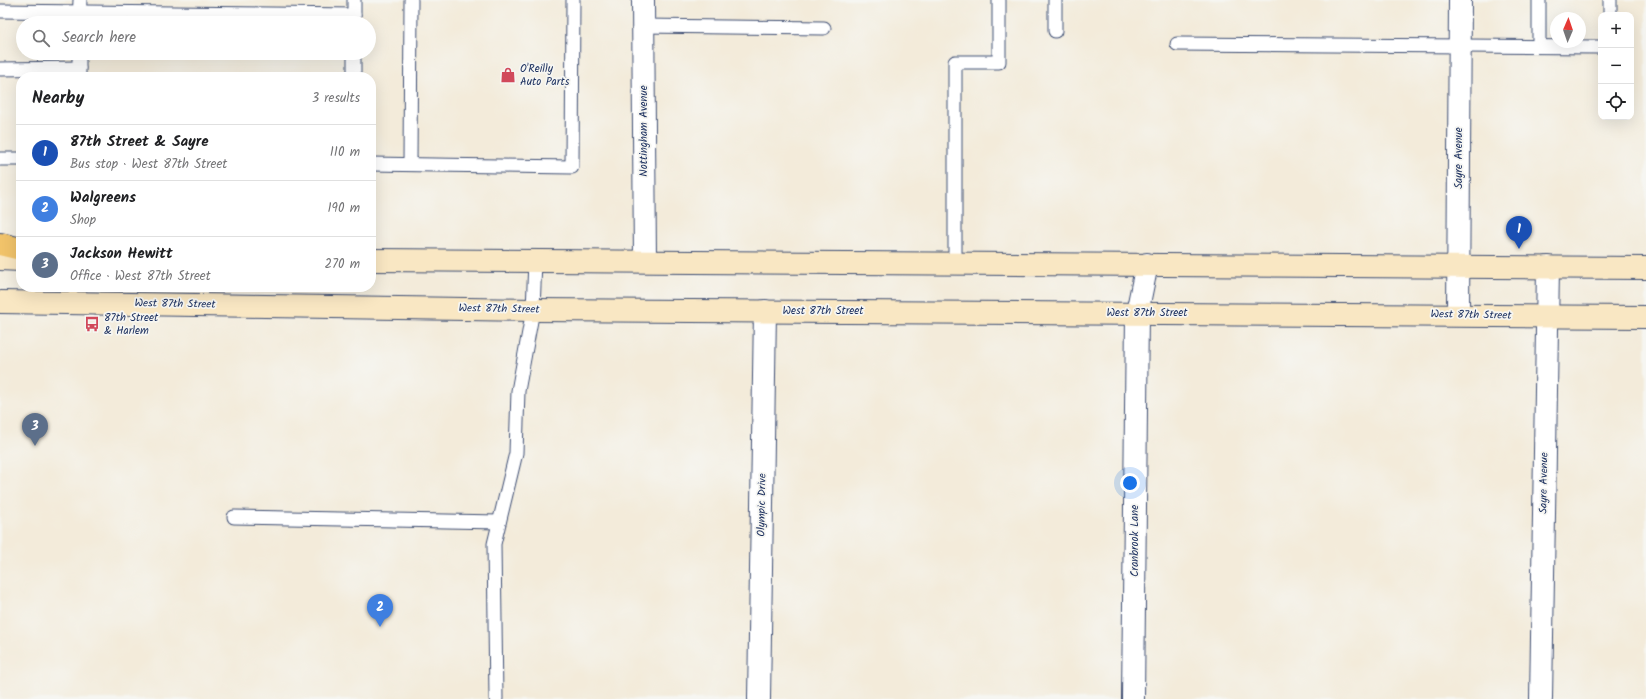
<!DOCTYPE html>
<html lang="en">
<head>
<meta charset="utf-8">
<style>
	:root { --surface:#fff; --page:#f2f2f2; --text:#202124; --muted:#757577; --line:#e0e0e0; --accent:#1a73e8 }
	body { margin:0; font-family:Kalam,sans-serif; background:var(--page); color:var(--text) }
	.controls { position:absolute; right:12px; top:12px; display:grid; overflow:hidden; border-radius:8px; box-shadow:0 4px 16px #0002 }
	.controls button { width:36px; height:36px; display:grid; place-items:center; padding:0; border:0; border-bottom:1px solid var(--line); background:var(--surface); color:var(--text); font:20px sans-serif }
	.compass { position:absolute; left:1550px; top:12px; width:36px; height:36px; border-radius:50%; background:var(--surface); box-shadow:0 4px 16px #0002; rotate:2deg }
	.you { position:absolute; left:1130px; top:483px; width:14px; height:14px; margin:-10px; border:3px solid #fff; border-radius:50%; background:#1a73e8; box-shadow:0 0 0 6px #1a73e833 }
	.badge { display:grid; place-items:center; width:26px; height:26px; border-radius:50%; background:var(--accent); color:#fff; font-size:13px; font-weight:700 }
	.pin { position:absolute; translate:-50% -33px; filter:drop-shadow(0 1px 2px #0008) }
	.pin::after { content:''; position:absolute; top:21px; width:14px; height:12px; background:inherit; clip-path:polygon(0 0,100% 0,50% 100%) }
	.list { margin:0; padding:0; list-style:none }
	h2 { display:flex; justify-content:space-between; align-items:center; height:52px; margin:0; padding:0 16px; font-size:17px }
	h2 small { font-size:13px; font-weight:400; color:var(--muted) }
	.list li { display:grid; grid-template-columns:26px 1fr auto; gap:12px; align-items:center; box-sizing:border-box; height:56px; padding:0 16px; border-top:1px solid var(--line) }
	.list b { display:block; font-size:15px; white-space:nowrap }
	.list p { margin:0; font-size:13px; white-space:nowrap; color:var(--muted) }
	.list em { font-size:13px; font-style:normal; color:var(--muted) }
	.icon { flex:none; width:22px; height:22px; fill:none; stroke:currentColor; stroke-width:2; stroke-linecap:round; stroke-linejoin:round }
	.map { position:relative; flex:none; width:1646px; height:699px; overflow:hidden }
	.search { position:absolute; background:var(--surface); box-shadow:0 4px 16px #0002; left:16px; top:16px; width:360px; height:44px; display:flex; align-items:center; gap:10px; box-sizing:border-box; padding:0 14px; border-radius:22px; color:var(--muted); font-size:15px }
	.panel { position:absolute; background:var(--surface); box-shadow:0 4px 16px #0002; left:16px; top:72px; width:360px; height:220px; border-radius:16px }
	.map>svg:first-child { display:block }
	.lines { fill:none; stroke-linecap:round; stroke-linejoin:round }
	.lane-casing { stroke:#3b4b71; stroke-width:15 }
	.street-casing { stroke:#3b4b71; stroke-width:24 }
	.secondary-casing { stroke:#3b4b71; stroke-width:24 }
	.primary-casing { stroke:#3b4b71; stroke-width:24 }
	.lane { stroke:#fff; stroke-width:13 }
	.street { stroke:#fff; stroke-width:22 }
	.secondary { stroke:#f9e7c3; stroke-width:22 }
	.primary { stroke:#f1c36a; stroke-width:22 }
	.labels { text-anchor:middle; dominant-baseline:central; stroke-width:3.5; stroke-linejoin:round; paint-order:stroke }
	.poi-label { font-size:11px; fill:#1b2f5e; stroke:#f6f6f2; text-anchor:start }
	.street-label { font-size:11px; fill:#1b2f5e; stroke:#f6f6f2 }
</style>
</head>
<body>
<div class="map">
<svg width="1646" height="699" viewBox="0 0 1646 699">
	<rect width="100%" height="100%" fill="#f6f6f2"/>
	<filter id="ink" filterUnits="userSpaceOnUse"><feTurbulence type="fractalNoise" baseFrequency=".025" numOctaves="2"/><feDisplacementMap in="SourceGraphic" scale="8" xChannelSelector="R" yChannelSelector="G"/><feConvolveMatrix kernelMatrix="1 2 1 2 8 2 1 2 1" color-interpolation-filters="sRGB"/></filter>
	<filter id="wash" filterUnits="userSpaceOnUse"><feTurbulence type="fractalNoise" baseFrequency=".012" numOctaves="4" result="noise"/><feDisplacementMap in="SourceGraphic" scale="16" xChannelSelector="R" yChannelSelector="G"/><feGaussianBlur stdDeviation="0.9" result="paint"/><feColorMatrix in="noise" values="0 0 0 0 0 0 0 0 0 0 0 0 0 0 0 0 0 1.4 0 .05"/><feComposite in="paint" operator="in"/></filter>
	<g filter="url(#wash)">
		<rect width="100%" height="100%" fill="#f3ebda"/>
	</g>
	<g filter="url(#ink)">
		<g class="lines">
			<g class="lane-casing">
				<g id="lane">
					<path d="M1055,0v31"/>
					<path d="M0,11l354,4"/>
					<path d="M1610,15v-15"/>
					<path d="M354,22v-22"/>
					<path d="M79,23l1,-23"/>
					<path d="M643,26l181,2"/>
					<path d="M1177,44l424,3"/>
					<path d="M1539,46v-46"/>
					<path d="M0,69l79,-1"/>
					<path d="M79,77v-24"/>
					<path d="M354,77v-24"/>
					<path d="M0,159h21"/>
					<path d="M371,164l201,3 1,-167"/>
					<path d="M410,164l1,-164"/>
					<path d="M955,263v-201h44v-62"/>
					<path d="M234,517l265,5"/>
					<path d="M496,699l-2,-155 22,-91 2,-62 15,-81 2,-49"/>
				</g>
			</g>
			<g class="street-casing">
				<g id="street">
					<path d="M643,0l2,261"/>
					<path d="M1458,315l2,-315"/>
					<path d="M759,699l6,-388"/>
					<path d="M1133,699l4,-386 10,-49"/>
					<path d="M1541,699l7,-432"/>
				</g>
			</g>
			<g class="secondary-casing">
				<g id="secondary">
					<path d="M0,259l21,1"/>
					<path d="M371,260l1275,8"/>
					<path d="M0,302l533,8 1113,7"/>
				</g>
			</g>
			<g class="primary-casing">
				<path id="primary" d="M0,244l21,5"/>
			</g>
			<use href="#lane" class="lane"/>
			<use href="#street" class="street"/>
			<use href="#secondary" class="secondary"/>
			<use href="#primary" class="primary"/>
		</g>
	</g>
	<defs>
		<g id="shop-bare" transform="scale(1.2)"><path d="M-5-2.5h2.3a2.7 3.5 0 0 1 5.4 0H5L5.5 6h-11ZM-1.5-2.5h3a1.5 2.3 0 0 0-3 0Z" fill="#d1495b" stroke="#f6f6f2" stroke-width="2.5" paint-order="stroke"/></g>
		<g id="bus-bare" transform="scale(1.2)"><path d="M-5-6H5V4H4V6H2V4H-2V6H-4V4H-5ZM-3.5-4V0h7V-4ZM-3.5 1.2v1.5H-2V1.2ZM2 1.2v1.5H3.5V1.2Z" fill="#d1495b" stroke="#f6f6f2" stroke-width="2.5" paint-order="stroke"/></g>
	</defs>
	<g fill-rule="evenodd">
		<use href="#shop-bare" x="508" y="75"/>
		<use href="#bus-bare" x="92" y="324"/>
	</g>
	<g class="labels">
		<g class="poi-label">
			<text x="520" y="69">O'Reilly<tspan x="520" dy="13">Auto Parts</tspan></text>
			<text x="104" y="318">87th Street<tspan x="104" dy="13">&amp; Harlem</tspan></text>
		</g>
		<g class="street-label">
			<text transform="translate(644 131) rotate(-90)">Nottingham Avenue</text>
			<text transform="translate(1459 158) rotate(-90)">Sayre Avenue</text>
			<text transform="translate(175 304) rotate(1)">West 87th Street</text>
			<text transform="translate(499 309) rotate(1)">West 87th Street</text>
			<text x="823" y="311">West 87th Street</text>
			<text x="1147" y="313">West 87th Street</text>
			<text transform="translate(1471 315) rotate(1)">West 87th Street</text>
			<text transform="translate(1544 483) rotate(-89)">Sayre Avenue</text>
			<text transform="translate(762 505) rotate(-89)">Olympic Drive</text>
			<text transform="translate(1135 541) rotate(-90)">Cranbrook Lane</text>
		</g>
	</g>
</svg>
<div class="controls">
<button>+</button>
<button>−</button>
<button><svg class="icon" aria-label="locate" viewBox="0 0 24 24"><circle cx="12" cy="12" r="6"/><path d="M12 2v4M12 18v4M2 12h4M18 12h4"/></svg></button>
</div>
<svg class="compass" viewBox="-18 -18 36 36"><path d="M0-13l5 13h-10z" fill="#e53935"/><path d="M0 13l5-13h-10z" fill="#757577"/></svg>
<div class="you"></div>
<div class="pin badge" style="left:1519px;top:249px;background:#1a4fb4">1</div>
<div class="pin badge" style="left:380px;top:627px;background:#3f7fe0">2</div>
<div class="pin badge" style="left:35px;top:446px;background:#5c6f8a">3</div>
<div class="search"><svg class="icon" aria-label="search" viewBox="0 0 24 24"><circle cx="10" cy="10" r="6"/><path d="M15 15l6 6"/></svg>Search here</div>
<section class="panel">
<h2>Nearby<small>3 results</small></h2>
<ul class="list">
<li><span class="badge" style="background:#1a4fb4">1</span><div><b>87th Street &amp; Sayre</b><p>Bus stop · West 87th Street</p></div><em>110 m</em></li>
<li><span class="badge" style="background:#3f7fe0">2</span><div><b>Walgreens</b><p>Shop</p></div><em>190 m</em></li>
<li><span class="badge" style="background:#5c6f8a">3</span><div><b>Jackson Hewitt</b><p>Office · West 87th Street</p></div><em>270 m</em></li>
</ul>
</section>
</div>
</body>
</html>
